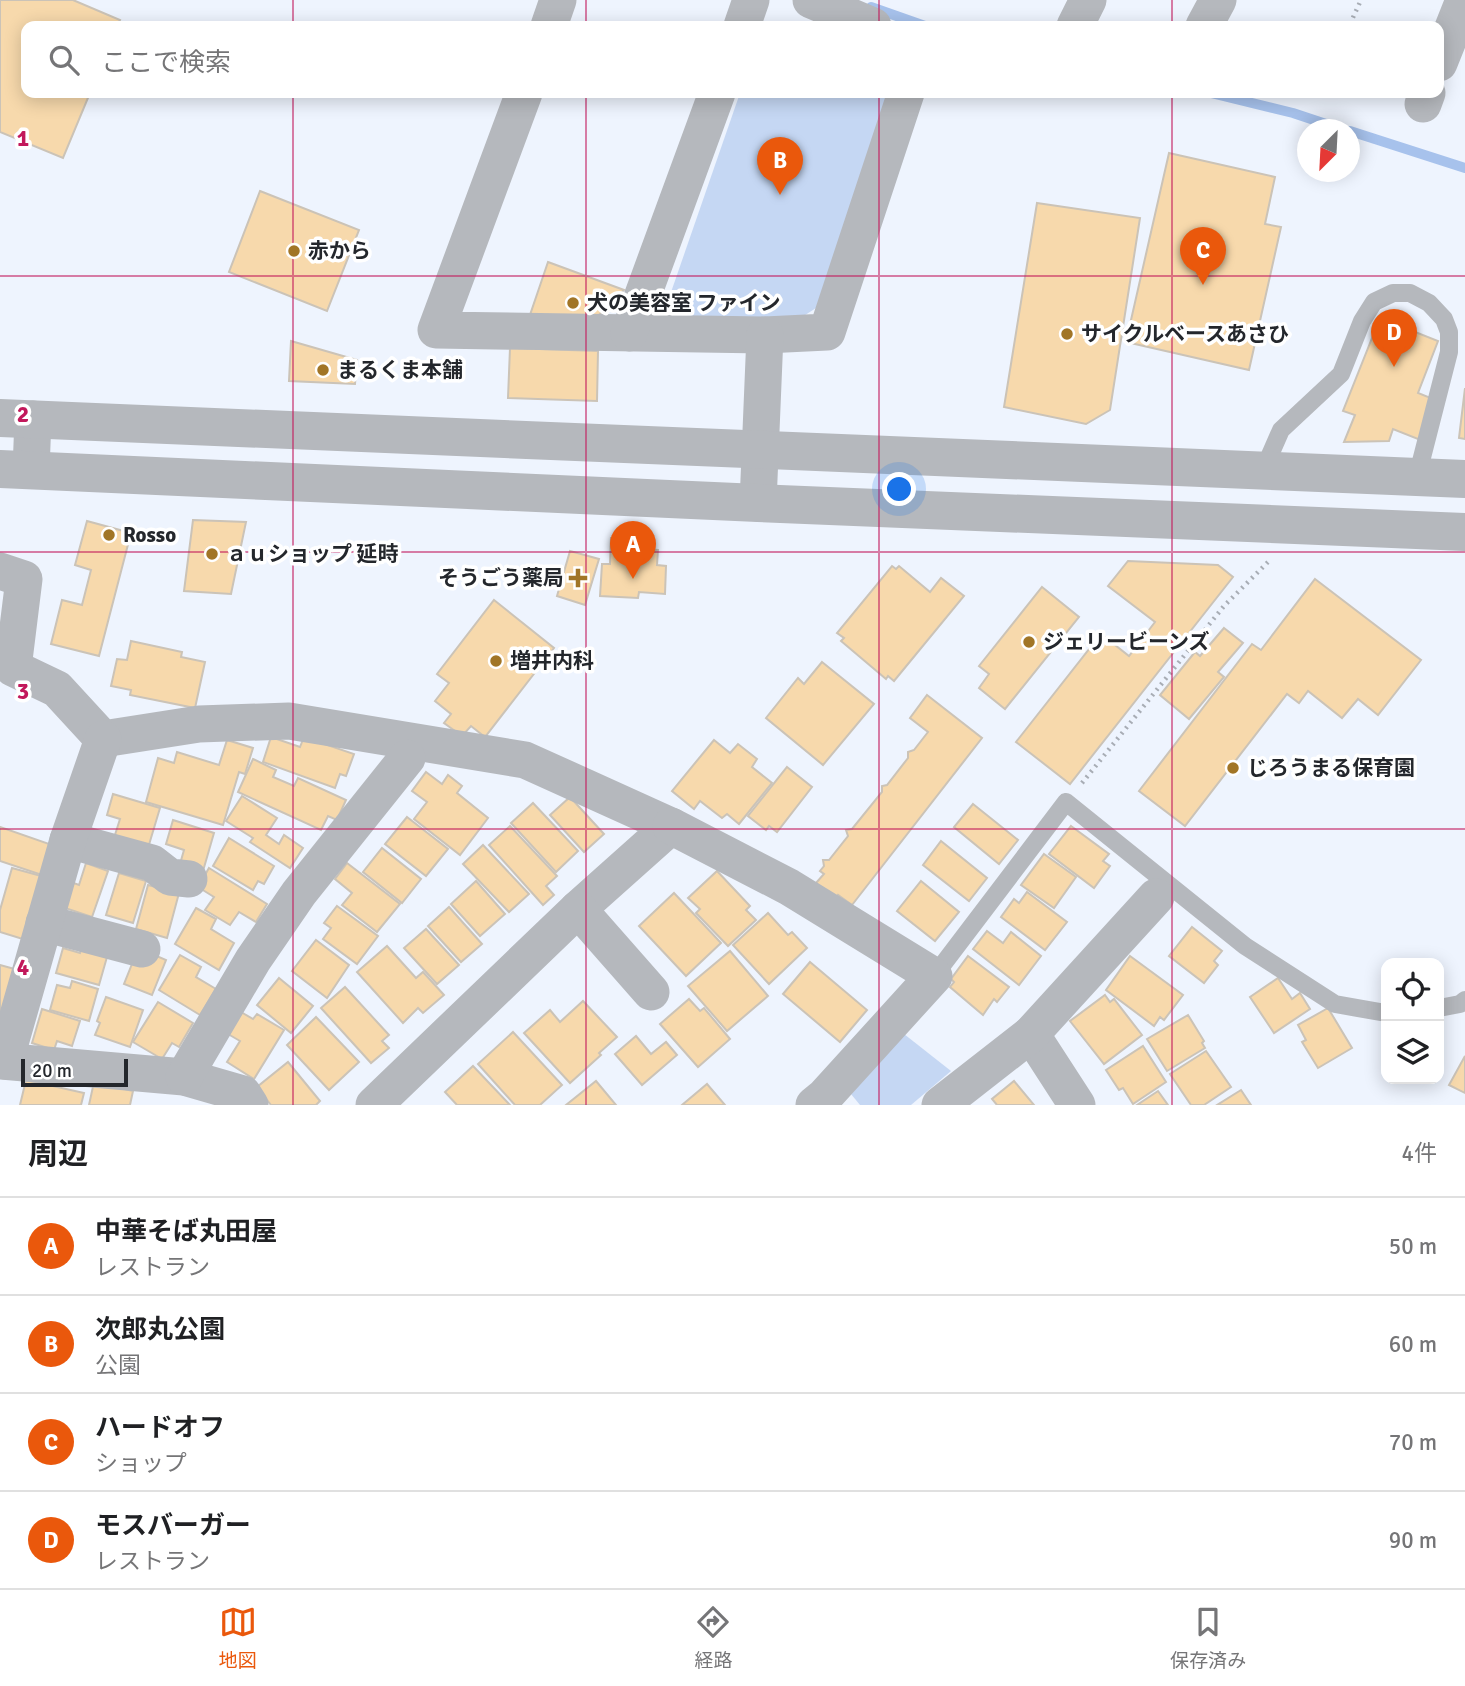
<!DOCTYPE html>
<html lang="ja">
<head>
<meta charset="utf-8">
<style>
	:root { --surface:#fff; --page:#f6f6f6; --text:#202124; --muted:#757577; --line:#e0e0e0; --accent:#ea580c }
	body { margin:0; font-family:Signika,"Noto Sans JP",sans-serif; background:var(--page); color:var(--text) }
	.controls { position:absolute; right:21px; bottom:21px; display:grid; overflow:hidden; border-radius:14px; box-shadow:0 4px 18px #0003 }
	.controls button { width:63px; height:63px; display:grid; place-items:center; padding:0; border:0; border-bottom:2px solid var(--line); background:var(--surface); color:var(--text); font:35px sans-serif }
	.compass { position:absolute; left:1297px; top:119px; width:63px; height:63px; border-radius:50%; background:var(--surface); box-shadow:0 4px 18px #0003; rotate:204deg }
	.scale { position:absolute; left:21px; bottom:18px; width:107px; box-sizing:border-box; padding-left:7px; border:4px solid #24272c; border-top:0; font-size:19px; line-height:24px; white-space:nowrap; color:#24272c; -webkit-text-stroke:5px #fff; paint-order:stroke }
	.you { position:absolute; left:900px; top:490px; width:24px; height:24px; margin:-18px; border:5px solid #fff; border-radius:50%; background:#1a73e8; box-shadow:0 0 0 10px #1a73e833 }
	.badge { display:grid; place-items:center; width:46px; height:46px; border-radius:50%; background:var(--accent); color:#fff; font-size:23px; font-weight:700 }
	.pin { position:absolute; translate:-50% -58px; filter:drop-shadow(0 2px 4px #0008) }
	.pin::after { content:''; position:absolute; top:37px; width:24px; height:21px; background:inherit; clip-path:polygon(0 0,100% 0,50% 100%) }
	.list { margin:0; padding:0; list-style:none }
	h2 { display:flex; justify-content:space-between; align-items:center; height:91px; margin:0; padding:0 28px; font-size:30px }
	h2 small { font-size:23px; font-weight:400; color:var(--muted) }
	.list li { display:grid; grid-template-columns:46px 1fr auto; gap:21px; align-items:center; box-sizing:border-box; height:98px; padding:0 28px; border-top:2px solid var(--line) }
	.list b { display:block; font-size:26px; white-space:nowrap }
	.list p { margin:0; font-size:23px; white-space:nowrap; color:var(--muted) }
	.list em { font-size:23px; font-style:normal; color:var(--muted) }
	.icon { flex:none; width:38px; height:38px; fill:none; stroke:currentColor; stroke-width:2; stroke-linecap:round; stroke-linejoin:round }
	.map { position:relative; flex:none; width:1465px; height:1105px; overflow:hidden }
	.search { position:absolute; background:var(--surface); box-shadow:0 4px 18px #0003; left:21px; right:21px; top:21px; height:77px; display:flex; align-items:center; gap:18px; box-sizing:border-box; padding:0 24px; border-radius:14px; color:var(--muted); font-size:26px }
	.sheet { height:483px; background:var(--surface) }
	nav { display:flex; justify-content:space-around; align-items:center; box-sizing:border-box; height:98px; border-top:2px solid var(--line); background:var(--surface); font-size:19px; color:var(--muted) }
	nav a { display:grid; justify-items:center; gap:4px }
	nav .on { color:var(--accent) }
	.map>svg:first-child { display:block }
	.green { fill:#c5d7f3 }
	.lines { fill:none; stroke-linecap:round; stroke-linejoin:round }
	.stream { stroke:#a7c2ec; stroke-width:10 }
	.building { fill:#f7d9ac; stroke:#cbc3b7; stroke-width:2 }
	.path { stroke:#a8adb5; stroke-width:4.5; stroke-dasharray:2 5; stroke-linecap:butt }
	.service { stroke:#b5b8bd; stroke-width:18 }
	.minor { stroke:#b5b8bd; stroke-width:37 }
	.tertiary { stroke:#b5b8bd; stroke-width:38 }
	.grid { fill:none; stroke:#c2185b; stroke-width:2; stroke-opacity:0.55 }
	.poi-dot { fill:#a17526; stroke:#fff; stroke-width:2.5 }
	.labels { text-anchor:middle; dominant-baseline:central; stroke-width:7; stroke-linejoin:round; paint-order:stroke }
	.poi-label { font-size:21px; font-weight:bold; fill:#24272c; stroke:#fff; text-anchor:start }
	.grid-label { font-size:23px; text-anchor:middle; font-weight:bold; fill:#c2185b; stroke:#fff; stroke-width:7; stroke-linejoin:round; paint-order:stroke }
</style>
</head>
<body>
<div class="map">
<svg width="1465" height="1105" viewBox="0 0 1465 1105">
	<rect width="100%" height="100%" fill="#eef4fe"/>
	<g class="green">
		<path d="M740,93h153l-77,215 -17,11 -111,-3 -19,-18z"/>
		<path d="M904,1034l47,37 -40,34h-51l-9,-11z"/>
	</g>
	<g class="lines">
		<g class="stream">
			<path d="M871,7l54,19"/>
			<path d="M1211,93l82,20 51,17"/>
			<path d="M1350,131l115,37"/>
		</g>
	</g>
	<g class="building">
		<path d="M0,0h73l47,20 -3,6h-91v67h64l-27,65 -63,-26z"/>
		<path d="M1169,153l106,24 -10,47 16,3 -32,143 -123,-28z"/>
		<path d="M260,191l99,39 -32,81 -98,-39z"/>
		<path d="M1037,203l103,15 -30,192 -24,14 -82,-17z"/>
		<path d="M548,262l76,28 -32,32 -62,-7z"/>
		<path d="M1380,318l58,23 -20,52 25,10 -15,40 -35,-14 -4,12 -45,1 11,-27 -12,-4z"/>
		<path d="M291,341l66,19 -2,24 -66,-3z"/>
		<path d="M510,348l88,3 -1,50 -89,-3z"/>
		<path d="M1465,388v51l-6,-1z"/>
		<path d="M193,520l53,2 -15,72 -47,-3z"/>
		<path d="M87,521l44,12 -32,123 -48,-12 11,-44 20,5 9,-35 -16,-5z"/>
		<path d="M611,538l30,1v10l17,1 -1,15 9,1 -1,28 -26,-2 -1,6 -38,-2 2,-32h8z"/>
		<path d="M570,551l29,8 -14,46 -28,-9z"/>
		<path d="M1128,561l90,4 15,12 -163,207 -54,-42 85,-108 28,22 26,-34 -47,-36z"/>
		<path d="M892,566l4,3 3,-3 31,26 11,-14 23,18 -70,85 -6,-5 -2,3 -45,-38 3,-3 -7,-5z"/>
		<path d="M1315,579l106,81 -43,55 -20,-16 -16,19 -34,-27 -9,12 -12,-9 -102,132 -46,-35 113,-147 9,6z"/>
		<path d="M1042,587l37,30 -74,92 -26,-21 10,-14 -10,-8z"/>
		<path d="M494,600l60,48 -69,89 -14,-11 -9,10 -18,-13 7,-9 -16,-13 14,-18 -12,-9z"/>
		<path d="M1224,628l19,15 -25,29 6,5 -35,42 -29,-24 35,-43 5,4z"/>
		<path d="M131,641l51,11 -1,5 24,5 -10,46 -65,-13 1,-5 -20,-4 6,-27 10,1z"/>
		<path d="M822,662l52,42 -51,61 -57,-47 32,-40 6,6z"/>
		<path d="M927,695l55,43 -130,167 -14,-10 -3,4 -19,-16 8,-9 -4,-3 4,-5 -1,-6h6l19,-24 -2,-6 6,-1 30,-37v-6l5,-1 21,-27v-6l6,-2 14,-18 -18,-14z"/>
		<path d="M271,737l29,10 4,-10 50,17 -8,22 -6,-2 -5,14 -72,-26z"/>
		<path d="M227,740l26,8 -8,26 -6,-2 -16,53 -77,-23 12,-44 16,5 3,-11 42,13z"/>
		<path d="M714,740l16,13 8,-9 19,15 -5,8 20,16 -33,41 -12,-10 -5,4 -22,-17 -6,8 -22,-18z"/>
		<path d="M253,759l23,11 -3,7 21,9 4,-8 48,22 -9,20 -9,-4 -7,14 -83,-38z"/>
		<path d="M787,767l25,20 -35,45 -8,-6 -3,4 -18,-14z"/>
		<path d="M426,772l16,12 6,-9 14,11 -5,7 31,25 -28,37 -46,-36 13,-17 -15,-11z"/>
		<path d="M113,794l47,14 -12,40 -34,-10 6,-19 -13,-4z"/>
		<path d="M242,796l35,22 -11,17 13,9 5,-9 19,13 -13,20 -40,-26 3,-4 -27,-17z"/>
		<path d="M570,797l34,37 -20,18 -34,-37z"/>
		<path d="M533,803l45,48 -22,21 -45,-49z"/>
		<path d="M973,804l45,36 -19,24 -45,-37z"/>
		<path d="M407,817l41,32 -22,27 -41,-32z"/>
		<path d="M173,820l41,13 -11,38 -23,-7 4,-14 -18,-6z"/>
		<path d="M510,826l47,50 -11,10 8,9 -11,10 -54,-60z"/>
		<path d="M1071,826l38,28 -6,7 7,5 -16,22 -45,-34z"/>
		<path d="M0,827l55,19 -10,30 -45,-15z"/>
		<path d="M229,838l45,28 -10,18 -6,-3 -5,9 -40,-24z"/>
		<path d="M941,841l46,37 -18,23 -46,-36z"/>
		<path d="M483,845l46,49 -20,18 -46,-48z"/>
		<path d="M382,848l39,31 -19,24 -39,-31z"/>
		<path d="M1044,854l32,23 -22,31 -33,-23z"/>
		<path d="M86,863l22,8 -16,46 -30,-10 9,-25 8,3z"/>
		<path d="M347,863l53,41 -23,28 -35,-27 10,-12 -17,-14z"/>
		<path d="M12,868l33,9 -19,63 -26,-8v-22z"/>
		<path d="M209,868l58,36 -11,18 -17,-10 -9,13 -25,-15 9,-13 -16,-10z"/>
		<path d="M717,871l33,35 -4,4 10,10 -28,26 -32,-33 4,-4 -12,-11z"/>
		<path d="M119,873l27,8 -13,42 -27,-8z"/>
		<path d="M476,881l29,33 -25,22 -29,-32z"/>
		<path d="M921,881l38,31 -24,29 -38,-30z"/>
		<path d="M148,885l31,8 -12,45 -31,-9z"/>
		<path d="M1027,892l40,30 -22,28 -44,-33 13,-18 5,4z"/>
		<path d="M674,893l47,50 -35,33 -47,-50z"/>
		<path d="M337,906l41,30 -21,28 -34,-25 8,-11 -7,-5z"/>
		<path d="M449,907l33,37 -21,18 -33,-36z"/>
		<path d="M196,908l20,11 -5,10 23,14 -15,27 -44,-26z"/>
		<path d="M768,913l20,22 4,-3 15,16 -38,36 -36,-39z"/>
		<path d="M1192,927l30,24 -8,10 4,4 -14,18 -35,-27z"/>
		<path d="M426,929l33,36 -22,19 -33,-36z"/>
		<path d="M987,931l16,12 8,-11 30,24 -22,29 -46,-36z"/>
		<path d="M316,940l33,25 -22,33 -35,-27z"/>
		<path d="M387,946l29,32 7,-6 21,23 -21,18 -5,-5 -15,15 -46,-51z"/>
		<path d="M63,948l17,5 1,-4 26,8 -8,28 -43,-12z"/>
		<path d="M145,951l21,9 -14,35 -28,-11 8,-20z"/>
		<path d="M730,951l38,45 -41,35 -39,-45z"/>
		<path d="M180,955l21,12 -5,10 20,12 -16,26 -41,-25z"/>
		<path d="M968,956l41,31 -12,15 -3,-3 -11,16 -33,-28 4,-5 -3,-3z"/>
		<path d="M1130,956l53,39 -19,25 -4,-3 -6,9 -48,-36z"/>
		<path d="M810,962l57,48 -27,32 -57,-48z"/>
		<path d="M0,965l18,5 -18,66z"/>
		<path d="M279,978l34,28 -22,27 -34,-28z"/>
		<path d="M1278,978l14,21 8,-6 10,16 -36,24 -24,-36z"/>
		<path d="M72,981l26,8 -9,32 -39,-11 7,-25 13,3z"/>
		<path d="M345,987l44,48 -7,6 7,7 -18,15 -50,-55z"/>
		<path d="M1105,995l5,7 4,-3 28,36 -38,29 -34,-43z"/>
		<path d="M106,997l37,13 -13,37 -35,-12 5,-12 -3,-2z"/>
		<path d="M689,999l11,12 4,-3 26,31 -32,28 -38,-43z"/>
		<path d="M583,1001l34,36 -18,16 2,2 -31,28 -46,-50 26,-23 10,12z"/>
		<path d="M158,1002l35,21 -14,24 -7,-4 -10,16 -29,-17z"/>
		<path d="M1328,1008l24,40 -34,20 -16,-26 4,-2 -8,-15z"/>
		<path d="M42,1009l38,12 -8,25 -15,-5 -3,9 -22,-7z"/>
		<path d="M241,1012l12,7 4,-5 27,16 -30,49 -27,-17 13,-21 -12,-7z"/>
		<path d="M1188,1015l16,26 -2,2 3,5 -38,23 -20,-32z"/>
		<path d="M316,1017l43,45 -30,28 -42,-45z"/>
		<path d="M513,1032l49,53 -22,20h-25l-37,-41z"/>
		<path d="M636,1036l15,18 15,-12 11,13 -35,30 -27,-31z"/>
		<path d="M1143,1046l23,36 -33,22 -10,-16 -4,2 -13,-20z"/>
		<path d="M1206,1051l25,36 -27,18h-13l-21,-31z"/>
		<path d="M1465,1056v37l-16,-8z"/>
		<path d="M288,1062l32,39 -4,4h-45l-14,-18z"/>
		<path d="M473,1066l37,39h-53l-12,-13z"/>
		<path d="M26,1080l58,13 -3,12h-61z"/>
		<path d="M596,1081l20,24h-50z"/>
		<path d="M1014,1081l20,24h-37l-5,-6z"/>
		<path d="M94,1082l39,9 -3,14h-41z"/>
		<path d="M707,1084l18,21h-43z"/>
		<path d="M1241,1090l10,15h-34z"/>
		<path d="M1158,1091l10,14h-31z"/>
	</g>
	<g class="lines">
		<g class="path">
			<path d="M1350,24l11,-24"/>
			<path d="M1082,783l142,-177 44,-44"/>
		</g>
		<g class="service">
			<path d="M1263,471l18,-41 60,-56 21,-53 12,-19 19,-9h17l19,10 15,16 5,13v20l-32,125"/>
			<path d="M934,976l132,-174 179,144 90,58 51,9"/>
			<path d="M1439,1008l21,-4 5,-4"/>
		</g>
		<g class="minor">
			<path d="M811,0l62,26"/>
			<path d="M549,26l9,-26"/>
			<path d="M742,26l9,-26"/>
			<path d="M1075,26l13,-26"/>
			<path d="M1204,26l14,-26"/>
			<path d="M1439,63l25,-63"/>
			<path d="M524,93l-88,237 329,5 62,-3 79,-239"/>
			<path d="M1423,104l4,-11"/>
			<path d="M629,333l88,-240"/>
			<path d="M31,470l2,-51"/>
			<path d="M758,503l7,-168"/>
			<path d="M0,571l24,8 -11,89 44,21 46,50 96,-15 90,-3 236,39 146,66 -93,83"/>
			<path d="M671,826l118,61 145,89 -109,120 -11,9"/>
			<path d="M68,840l84,23 18,14 19,2"/>
			<path d="M44,923l98,26"/>
			<path d="M1031,1034l46,71"/>
			<path d="M0,1061l184,16 59,17 7,11"/>
			<path d="M5,1061l63,-221 35,-101"/>
			<path d="M184,1077l69,-117 46,-67 108,-135"/>
			<path d="M374,1105l204,-196 73,83"/>
			<path d="M940,1105l91,-71 125,-137"/>
		</g>
		<g class="tertiary">
			<path d="M0,418l1465,61"/>
			<path d="M0,469l758,34 707,29"/>
		</g>
	</g>
	<path class="grid" d="M293,0v26M586,0v26M879,0v26M1172,0v26M293,93v1012M586,93v1012M879,93v1012M1172,93v1012M0,276h1465M0,552h1465M0,829h1465"/>
	<g class="poi-dot">
		<circle cx="294" cy="251" r="7"/>
		<circle cx="573" cy="303" r="7"/>
		<circle cx="1067" cy="334" r="7"/>
		<circle cx="323" cy="370" r="7"/>
		<circle cx="109" cy="535" r="7"/>
		<circle cx="212" cy="554" r="7"/>
		<path d="M574.5 567.5h7v7h7v7h-7v7h-7v-7h-7v-7h7z"/>
		<circle cx="1029" cy="642" r="7"/>
		<circle cx="496" cy="661" r="7"/>
		<circle cx="1233" cy="768" r="7"/>
	</g>
	<g class="labels">
		<g class="poi-label">
			<text x="308" y="251">赤から</text>
			<text x="587" y="303">犬の美容室 ファイン</text>
			<text x="1081" y="334">サイクルベースあさひ</text>
			<text x="337" y="370">まるくま本舗</text>
			<text x="123" y="535">Rosso</text>
			<text x="226" y="554">ａｕショップ 延時</text>
			<text x="564" y="578" text-anchor="end">そうごう薬局</text>
			<text x="1043" y="642">ジェリービーンズ</text>
			<text x="510" y="661">増井内科</text>
			<text x="1247" y="768">じろうまる保育園</text>
		</g>
	</g>
	<g class="grid-label">
		<text x="23" y="146">1</text>
		<text x="23" y="422">2</text>
		<text x="23" y="699">3</text>
		<text x="23" y="975">4</text>
	</g>
</svg>
<div class="controls">
<button><svg class="icon" aria-label="locate" viewBox="0 0 24 24"><circle cx="12" cy="12" r="6"/><path d="M12 2v4M12 18v4M2 12h4M18 12h4"/></svg></button>
<button><svg class="icon" aria-label="layers" viewBox="0 0 24 24"><path d="M12 4l9 5-9 5-9-5zM3 14l9 5 9-5"/></svg></button>
</div>
<svg class="compass" viewBox="-18 -18 36 36"><path d="M0-13l5 13h-10z" fill="#e53935"/><path d="M0 13l5-13h-10z" fill="#757577"/></svg>
<div class="scale">20 m</div>
<div class="you"></div>
<div class="pin badge" style="left:633px;top:579px">A</div>
<div class="pin badge" style="left:780px;top:195px">B</div>
<div class="pin badge" style="left:1203px;top:285px">C</div>
<div class="pin badge" style="left:1394px;top:367px">D</div>
<div class="search"><svg class="icon" aria-label="search" viewBox="0 0 24 24"><circle cx="10" cy="10" r="6"/><path d="M15 15l6 6"/></svg>ここで検索</div>
</div>
<section class="sheet">
<h2>周辺<small>4件</small></h2>
<ul class="list">
<li><span class="badge">A</span><div><b>中華そば丸田屋</b><p>レストラン</p></div><em>50 m</em></li>
<li><span class="badge">B</span><div><b>次郎丸公園</b><p>公園</p></div><em>60 m</em></li>
<li><span class="badge">C</span><div><b>ハードオフ</b><p>ショップ</p></div><em>70 m</em></li>
<li><span class="badge">D</span><div><b>モスバーガー</b><p>レストラン</p></div><em>90 m</em></li>
</ul>
</section>
<nav>
<a class="on"><svg class="icon" aria-label="map" viewBox="0 0 24 24"><path d="M3 6l6-2 6 2 6-2v14l-6 2-6-2-6 2zM9 4v14M15 6v14"/></svg>地図</a>
<a><svg class="icon" aria-label="directions" viewBox="0 0 24 24"><path d="M12 3l9 9-9 9-9-9zM9 14v-3h6M13 9l2 2-2 2"/></svg>経路</a>
<a><svg class="icon" aria-label="saved" viewBox="0 0 24 24"><path d="M7 4h10v16l-5-4-5 4z"/></svg>保存済み</a>
</nav>
</body>
</html>
